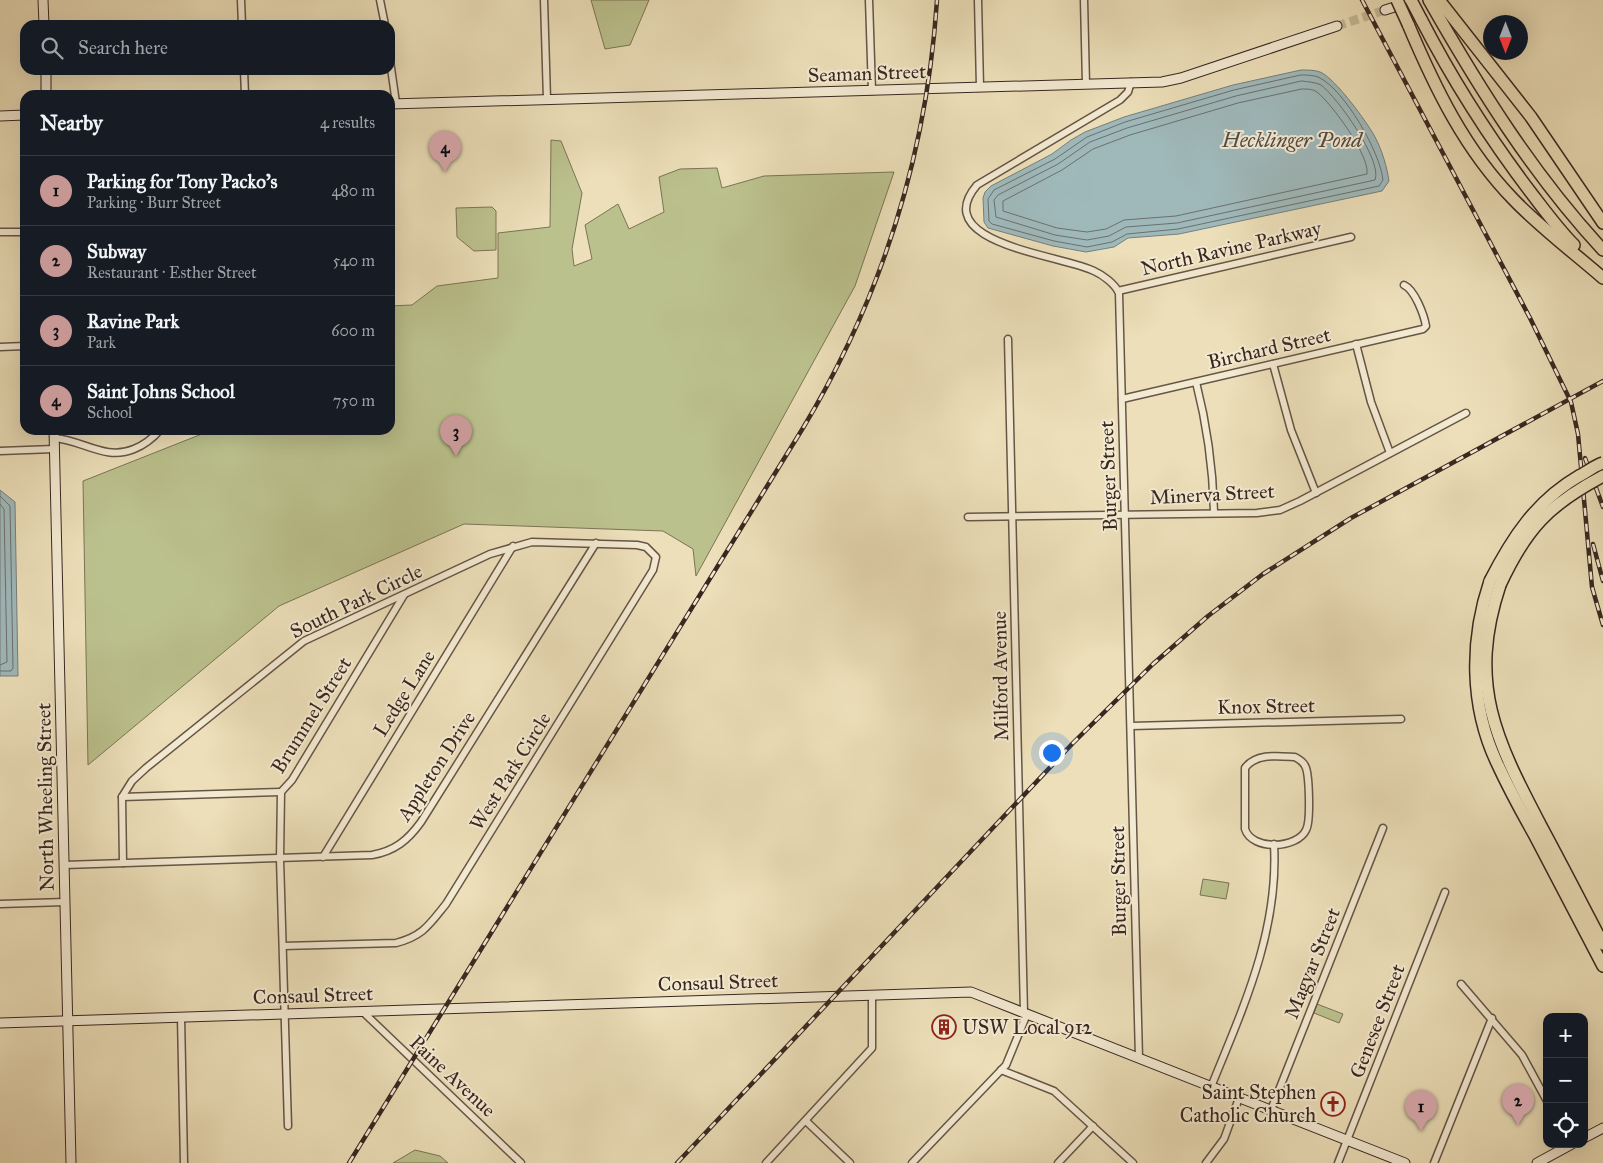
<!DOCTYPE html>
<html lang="en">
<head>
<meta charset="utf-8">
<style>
	:root { --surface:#171b24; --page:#242831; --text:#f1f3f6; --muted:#9ea1a6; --line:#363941; --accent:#c59692 }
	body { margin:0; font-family:"IM FELL Great Primer",serif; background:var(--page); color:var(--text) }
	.controls { position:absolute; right:15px; bottom:15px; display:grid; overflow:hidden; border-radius:10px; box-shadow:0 5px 20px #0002 }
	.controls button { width:45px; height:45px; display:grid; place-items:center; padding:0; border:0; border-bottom:1px solid var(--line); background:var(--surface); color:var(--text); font:25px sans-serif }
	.compass { position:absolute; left:1483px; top:15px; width:45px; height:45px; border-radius:50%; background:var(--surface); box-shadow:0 5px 20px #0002; rotate:180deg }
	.you { position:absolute; left:1051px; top:752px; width:18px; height:18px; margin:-12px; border:4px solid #fff; border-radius:50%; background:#1a73e8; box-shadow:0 0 0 8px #1a73e833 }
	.badge { display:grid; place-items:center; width:32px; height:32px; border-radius:50%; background:var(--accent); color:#111; font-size:16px; font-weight:700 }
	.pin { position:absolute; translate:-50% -41px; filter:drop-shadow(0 1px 2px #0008) }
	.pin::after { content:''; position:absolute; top:26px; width:18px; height:15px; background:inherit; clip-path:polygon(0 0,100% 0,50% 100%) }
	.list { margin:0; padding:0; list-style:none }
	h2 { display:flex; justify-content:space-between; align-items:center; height:65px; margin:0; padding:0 20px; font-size:21px }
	h2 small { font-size:16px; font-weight:400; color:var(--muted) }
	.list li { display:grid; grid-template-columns:32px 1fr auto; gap:15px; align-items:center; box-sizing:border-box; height:70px; padding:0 20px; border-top:1px solid var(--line) }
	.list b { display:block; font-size:19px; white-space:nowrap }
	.list p { margin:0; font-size:16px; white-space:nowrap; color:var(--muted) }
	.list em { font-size:16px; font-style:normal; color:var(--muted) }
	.icon { flex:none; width:28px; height:28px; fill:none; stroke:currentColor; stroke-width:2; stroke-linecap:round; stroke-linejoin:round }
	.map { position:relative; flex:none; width:1603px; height:1163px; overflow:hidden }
	.search { position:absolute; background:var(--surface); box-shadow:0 5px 20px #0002; left:20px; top:20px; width:375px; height:55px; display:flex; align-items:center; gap:12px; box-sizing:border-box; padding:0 18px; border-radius:15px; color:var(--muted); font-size:19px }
	.panel { position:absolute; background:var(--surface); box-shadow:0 5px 20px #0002; left:20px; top:90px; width:375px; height:345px; border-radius:15px }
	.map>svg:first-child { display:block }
	.green { fill:#bbc18d; stroke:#7a7456 }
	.water { fill:#9fb9bb; stroke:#767f7d }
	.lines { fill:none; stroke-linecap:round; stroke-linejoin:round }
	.shore { stroke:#6c706e; stroke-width:1 }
	.secondary-tunnel { stroke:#c8ba9a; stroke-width:9; stroke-dasharray:9 4.5; stroke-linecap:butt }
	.street-casing { stroke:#665546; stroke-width:9 }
	.secondary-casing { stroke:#392720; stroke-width:11 }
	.highway-casing { stroke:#392720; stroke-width:14 }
	.street { stroke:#f3ead2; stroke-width:6 }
	.secondary { stroke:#f3ead2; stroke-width:9 }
	.highway { stroke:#ecdfb9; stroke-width:11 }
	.rail-casing { stroke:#392720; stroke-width:4.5 }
	.rail { stroke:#f3ead2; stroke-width:2.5; stroke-dasharray:8; stroke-linecap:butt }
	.highway-bridge-casing { stroke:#392720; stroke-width:14; stroke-linecap:butt }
	.highway-bridge { stroke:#ecdfb9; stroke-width:11 }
	.labels { text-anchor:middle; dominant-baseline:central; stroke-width:4; stroke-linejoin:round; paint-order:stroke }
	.street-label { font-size:20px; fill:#392720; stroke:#f3ead2 }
	.poi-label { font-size:20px; fill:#392720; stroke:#f3ead2; text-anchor:start }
	.water-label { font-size:21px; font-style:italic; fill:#524c47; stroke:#f3ead2 }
</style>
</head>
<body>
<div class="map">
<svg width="1603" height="1163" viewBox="0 0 1603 1163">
	<rect width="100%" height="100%" fill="#ecdfb9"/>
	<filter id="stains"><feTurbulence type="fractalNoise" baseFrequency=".004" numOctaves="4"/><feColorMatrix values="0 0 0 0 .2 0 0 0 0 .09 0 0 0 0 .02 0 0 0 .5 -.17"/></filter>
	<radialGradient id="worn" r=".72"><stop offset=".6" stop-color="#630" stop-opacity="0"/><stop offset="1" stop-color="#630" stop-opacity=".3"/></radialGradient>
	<g class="green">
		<path d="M591,0h58l-19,45 -25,4z"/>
		<path d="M551,140l10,1 21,52 -10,56 2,17 18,-7 -7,-34 33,-21 11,25 35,-17 -5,-35 21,-8 37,-1 5,20 42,-12 130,-4 -39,114 -159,290 -3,-27 -30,-18 -199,-7 -185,82 -191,159 -5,-284 129,-51h178v-124l22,-1 25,-19 61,-8v-45l52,-6z"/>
		<path d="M492,207l4,4v39l-22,1 -17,-14 -1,-29z"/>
		<path d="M1203,879l26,4 -3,16 -26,-4z"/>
		<path d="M1317,1004l26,10 -4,9 -25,-10z"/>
		<path d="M415,1150l25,6 8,7h-55z"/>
	</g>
	<g class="water">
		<path d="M1301,70c6,0 14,0 19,2 15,6 47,50 55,65 7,13 12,30 14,44l-7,10 -203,43 -51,4 -14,9 -28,5 -33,-6 -65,-18 -4,-6 -1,-24 2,-6 6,-6 61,-32 19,-14 14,-8 39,-15 109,-32z"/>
		<path d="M0,490l15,12 3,174h-18z"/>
	</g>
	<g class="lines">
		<g class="shore">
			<path d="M1301,75c6,0 14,0 19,3 25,13 60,74 63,102l-4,6 -201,43 -51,5 -15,8 -25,5 -33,-6 -62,-17 -3,-3 -1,-22 6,-9 61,-31 32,-22 38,-15 109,-32z"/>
			<path d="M1302,81c6,1 13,1 19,4 16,12 62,76 54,95l-198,43 -51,4 -17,9 -22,4 -32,-5 -59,-18 -2,-17 4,-5 60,-31 32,-22 37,-14 109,-32z"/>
			<path d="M1302,89c5,0 11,0 15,3 15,12 53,64 50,82l-191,42 -52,4 -18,9 -19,3 -30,-4 -54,-17v-10l59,-31 31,-21 37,-14 108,-32z"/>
			<path d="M0,496l10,10 3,162 -2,3h-11"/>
			<path d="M0,504l4,5 3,153 -7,3"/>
		</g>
		<path class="secondary-tunnel" d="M1337,26l48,-16"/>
		<g class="street-casing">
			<g id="street">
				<path d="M241,0l1,25"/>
				<path d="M380,0l5,25"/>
				<path d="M544,0l3,99"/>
				<path d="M869,0l3,91"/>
				<path d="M978,0l2,87"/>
				<path d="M1084,0l2,84"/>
				<path d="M390,61l6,42"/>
				<path d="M244,70l1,25"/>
				<path d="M1131,82l-3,10 -8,8 -143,85c-50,59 86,70 117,86 9,4 21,13 25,22l20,765"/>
				<path d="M0,232h25"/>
				<path d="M1118,291l233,-54"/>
				<path d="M1008,339l16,674"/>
				<path d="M1356,344l15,58 19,51"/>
				<path d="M0,347l25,-1"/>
				<path d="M1273,364l18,66 25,63"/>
				<path d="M1196,382c11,43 17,86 18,131"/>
				<path d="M1122,399l301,-70 3,-3c-2,-11 -11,-36 -22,-41"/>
				<path d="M54,438c29,2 51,23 80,11 10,-4 19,-11 26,-19"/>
				<path d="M0,451l54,-2"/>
				<path d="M968,517l289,-4 23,-3 20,-9 166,-88"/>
				<path d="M1131,726l270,-7"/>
				<path d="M1295,757c5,3 9,5 11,11 3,9 5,53 0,62 -9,19 -54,21 -61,-1v-61c11,-15 33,-12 50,-11z"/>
				<path d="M122,797l159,-5"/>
				<path d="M323,857l190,-311"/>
				<path d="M123,863l-1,-66 10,-16 14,-13 158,-127 186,-87 42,-12 105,3 9,2 10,10 -3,13 -207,334c-17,21 -23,32 -50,39l-113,3"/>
				<path d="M64,865l308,-10c23,-4 36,-15 49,-33l175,-279"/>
				<path d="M0,904l65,-2"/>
				<path d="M1461,984l61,71 25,46"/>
				<path d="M362,1011l159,152"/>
				<path d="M181,1017l3,146"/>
				<path d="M1001,1070l53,21 79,72"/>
				<path d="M1211,1087c32,-79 68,-156 63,-243"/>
				<path d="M1271,1110l112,-282"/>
				<path d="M806,1121l44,42"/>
				<path d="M288,1126l-8,-267 1,-67 11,-12 112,-185"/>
				<path d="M766,1163l106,-115v-53"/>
				<path d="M912,1163l94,-98 21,-51"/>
				<path d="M1058,1163l35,-37"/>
				<path d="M1206,1163l18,-24 15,-41"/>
				<path d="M1338,1163l107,-271"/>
				<path d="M1434,1163l58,-145"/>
			</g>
		</g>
		<g class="secondary-casing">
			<g id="secondary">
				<path d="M43,0l1,25"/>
				<path d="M1385,10l19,-6"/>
				<path d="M46,70v25"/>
				<path d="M390,104l772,-22 19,-4 156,-52"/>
				<path d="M0,116l25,-1"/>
				<path d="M54,430l17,733"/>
				<path d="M0,1023l971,-31 434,171"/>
				<path d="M1584,1138l19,-10"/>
				<path d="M1537,1163l35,-19"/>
			</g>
		</g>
		<g class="highway-casing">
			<g id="highway">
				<path d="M1429,0c50,88 105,176 174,250"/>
				<path d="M1439,0l92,117 72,106"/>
				<path d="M1421,19c32,62 69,120 111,175 13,17 27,36 42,51"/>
				<path d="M1408,24c27,64 57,126 106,176 27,28 59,52 89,78"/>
				<path d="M1490,581c-20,59 -20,125 7,182 11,24 24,48 37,71 23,44 46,88 69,132"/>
				<path d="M1500,585c-33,99 -4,155 41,241 21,39 41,78 62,118"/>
			</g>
		</g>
		<use href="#street" class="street"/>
		<use href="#secondary" class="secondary"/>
		<use href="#highway" class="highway"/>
		<g class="rail-casing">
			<g id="rail">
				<path d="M1362,0l168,318 41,84 7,32 14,153 11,38"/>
				<path d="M1585,458l18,49"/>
				<path d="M1593,544l10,37"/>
				<path d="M349,1163l454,-735c79,-131 124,-276 134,-428"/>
				<path d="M677,1163l396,-420 80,-79 55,-48 55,-42 88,-56 252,-137"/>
			</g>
		</g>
		<use href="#rail" class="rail"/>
		<g class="highway-bridge-casing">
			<g id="highway-bridge">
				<path d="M1397,0l11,24"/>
				<path d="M1411,0l10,19"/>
				<path d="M1490,581c22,-43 46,-80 89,-105 8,-4 15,-10 24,-13"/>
				<path d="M1500,585c26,-56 48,-80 103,-109"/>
			</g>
		</g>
		<use href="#highway-bridge" class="highway-bridge"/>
	</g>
	<defs>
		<g id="building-ring" transform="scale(1.25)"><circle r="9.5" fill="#f3ead2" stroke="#8f2418" stroke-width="1.5"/><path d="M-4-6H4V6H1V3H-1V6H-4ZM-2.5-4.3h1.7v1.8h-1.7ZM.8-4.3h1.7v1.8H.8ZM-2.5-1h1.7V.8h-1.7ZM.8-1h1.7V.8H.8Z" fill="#8f2418"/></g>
		<g id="church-ring" transform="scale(1.25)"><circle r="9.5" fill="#f3ead2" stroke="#8f2418" stroke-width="1.5"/><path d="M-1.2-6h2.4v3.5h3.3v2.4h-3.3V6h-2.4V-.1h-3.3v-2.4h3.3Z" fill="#8f2418"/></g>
	</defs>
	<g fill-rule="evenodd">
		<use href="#building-ring" x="944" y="1027"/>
		<use href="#church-ring" x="1333" y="1104"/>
	</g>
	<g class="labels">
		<g class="street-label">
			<text transform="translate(867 73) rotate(-2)">Seaman Street</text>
			<text transform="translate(1231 248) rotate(-13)">North Ravine Parkway</text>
			<text transform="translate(1269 348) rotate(-13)">Birchard Street</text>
			<text transform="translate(1108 476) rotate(-92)">Burger Street</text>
			<text transform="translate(1212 494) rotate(-3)">Minerva Street</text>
			<text transform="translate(356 601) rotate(-26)">South Park Circle</text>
			<text transform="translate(1000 676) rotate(-91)">Milford Avenue</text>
			<text transform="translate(404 693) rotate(-58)">Ledge Lane</text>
			<text transform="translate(1266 706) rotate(-1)">Knox Street</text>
			<text transform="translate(311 715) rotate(-58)">Brummel Street</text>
			<text transform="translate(436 766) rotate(-57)">Appleton Drive</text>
			<text transform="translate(510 771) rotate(-58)">West Park Circle</text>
			<text transform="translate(45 797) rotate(-91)">North Wheeling Street</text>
			<text transform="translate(1118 881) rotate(-91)">Burger Street</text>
			<text transform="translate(1312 963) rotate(-68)">Magyar Street</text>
			<text transform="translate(718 982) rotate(-2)">Consaul Street</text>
			<text transform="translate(313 995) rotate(-2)">Consaul Street</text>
			<text transform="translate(1377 1021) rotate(-69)">Genesee Street</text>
			<text transform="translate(453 1076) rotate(43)">Paine Avenue</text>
		</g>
		<g class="poi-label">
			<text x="962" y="1027">USW Local 912</text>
			<text x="1316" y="1092" text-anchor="end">Saint Stephen<tspan x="1316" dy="23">Catholic Church</tspan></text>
		</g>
		<g class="water-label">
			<text x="1292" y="140">Hecklinger Pond</text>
		</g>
	</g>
	<rect width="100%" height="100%" filter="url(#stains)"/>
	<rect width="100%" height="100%" fill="url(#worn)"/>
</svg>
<div class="controls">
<button>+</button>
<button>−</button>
<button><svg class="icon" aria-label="locate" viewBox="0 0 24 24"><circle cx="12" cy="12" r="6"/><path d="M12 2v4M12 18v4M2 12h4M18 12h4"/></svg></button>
</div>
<svg class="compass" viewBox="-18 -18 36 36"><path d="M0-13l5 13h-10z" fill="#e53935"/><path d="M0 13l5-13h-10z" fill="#9ea1a6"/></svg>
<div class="you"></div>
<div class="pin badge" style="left:1421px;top:1131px">1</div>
<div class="pin badge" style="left:1518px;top:1125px">2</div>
<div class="pin badge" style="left:456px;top:456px">3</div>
<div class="pin badge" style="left:445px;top:172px">4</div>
<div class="search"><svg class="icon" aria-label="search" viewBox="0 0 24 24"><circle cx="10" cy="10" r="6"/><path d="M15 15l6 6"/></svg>Search here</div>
<section class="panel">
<h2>Nearby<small>4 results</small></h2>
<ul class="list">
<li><span class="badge">1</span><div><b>Parking for Tony Packo's</b><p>Parking · Burr Street</p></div><em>480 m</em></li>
<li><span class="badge">2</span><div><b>Subway</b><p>Restaurant · Esther Street</p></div><em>540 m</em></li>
<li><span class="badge">3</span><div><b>Ravine Park</b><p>Park</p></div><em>600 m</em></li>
<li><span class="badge">4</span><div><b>Saint Johns School</b><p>School</p></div><em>750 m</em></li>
</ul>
</section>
</div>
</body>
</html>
